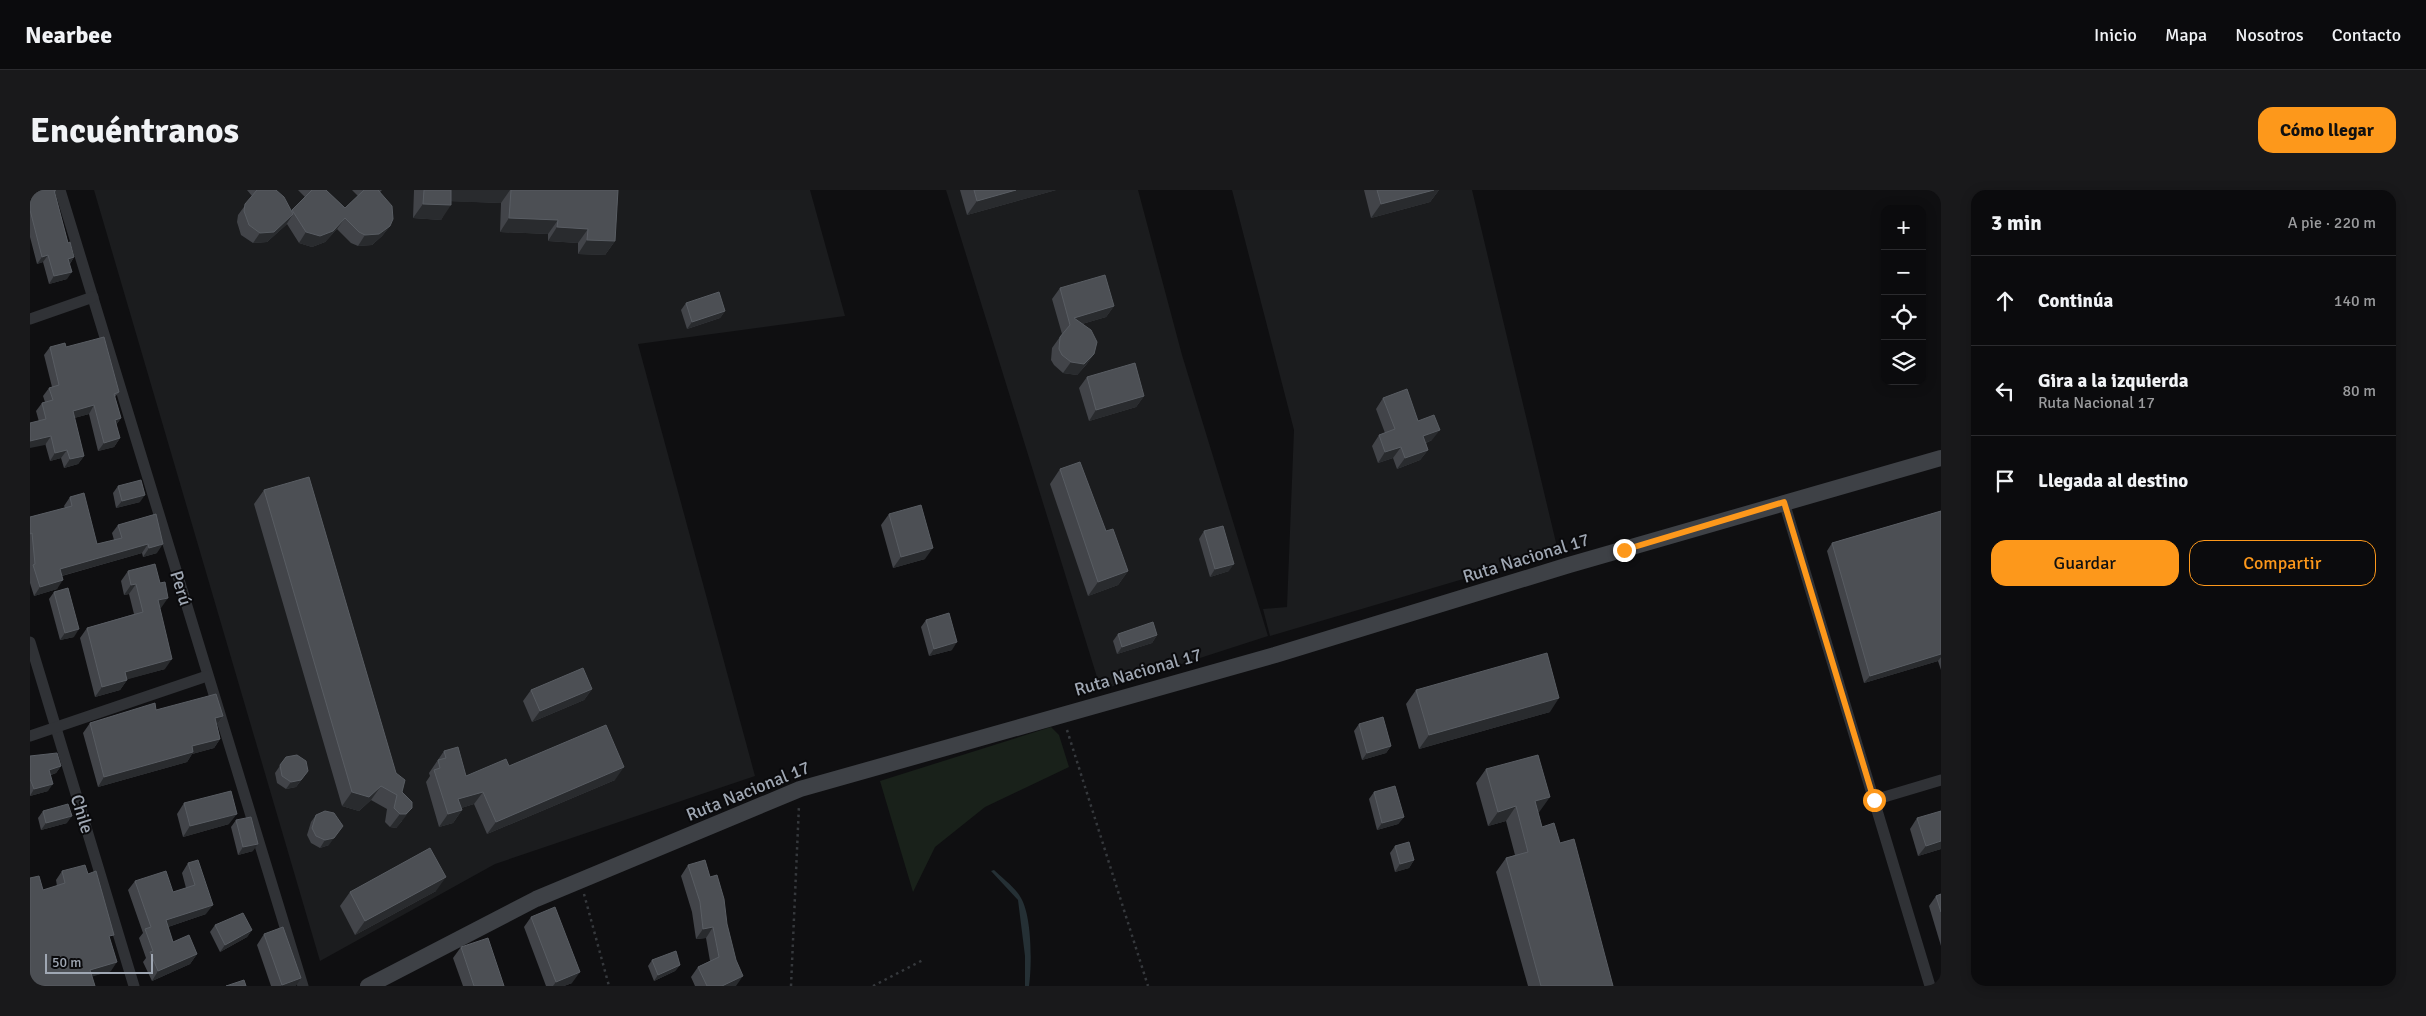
<!DOCTYPE html>
<html lang="es">
<head>
<meta charset="utf-8">
<style>
	:root { --surface:#0b0b0d; --page:#19191b; --text:#f1f3f6; --muted:#9a9b9d; --line:#2b2b2e; --accent:#fd981b }
	body { margin:0; font-family:Signika,sans-serif; background:var(--page); color:var(--text) }
	.controls { position:absolute; right:15px; top:15px; display:grid; overflow:hidden; border-radius:10px; box-shadow:0 2px 12px #0003 }
	.controls button { width:45px; height:45px; display:grid; place-items:center; padding:0; border:0; border-bottom:1px solid var(--line); background:var(--surface); color:var(--text); font:25px sans-serif }
	.scale { position:absolute; left:15px; bottom:12px; width:108px; box-sizing:border-box; padding-left:5px; border:2px solid #9fa7b3; border-top:0; font-size:14px; line-height:18px; white-space:nowrap; color:#9fa7b3; -webkit-text-stroke:4px #0a0a0c; paint-order:stroke }
	.stop { position:absolute; width:15px; height:15px; margin:-11px; border:4px solid #fd981b; border-radius:50%; background:#fff }
	.stop.end { background:#fd981b; border-color:#fff; box-shadow:0 1px 5px #0008 }
	.list { margin:0; padding:0; list-style:none }
	h2 { display:flex; justify-content:space-between; align-items:center; height:65px; margin:0; padding:0 20px; font-size:21px }
	h2 small { font-size:16px; font-weight:400; color:var(--muted) }
	.list li { display:grid; grid-template-columns:32px 1fr auto; gap:15px; align-items:center; box-sizing:border-box; height:90px; padding:0 20px; border-top:1px solid var(--line) }
	.list b { display:block; font-size:19px; white-space:nowrap }
	.list p { margin:0; font-size:16px; white-space:nowrap; color:var(--muted) }
	.list em { font-size:16px; font-style:normal; color:var(--muted) }
	.actions { display:flex; gap:10px; padding:15px 20px }
	.actions a { flex:1; padding:11px 0; border:1px solid var(--accent); border-radius:15px; text-align:center; font-size:18px; color:var(--accent) }
	.actions .main { background:var(--accent); color:#111 }
	.icon { flex:none; width:28px; height:28px; fill:none; stroke:currentColor; stroke-width:2; stroke-linecap:round; stroke-linejoin:round }
	.map { position:relative; flex:none; width:1911px; height:796px; overflow:hidden; border-radius:15px }
	header { display:flex; align-items:center; gap:30px; box-sizing:border-box; height:70px; padding:0 25px; background:var(--surface); border-bottom:1px solid var(--line) }
	header strong { font-size:24px }
	nav { display:flex; gap:28px; margin-inline-start:auto; font-size:18px }
	.intro { display:flex; align-items:center; justify-content:space-between; box-sizing:border-box; height:120px; padding:0 30px }
	h1 { margin:0; font-size:35px }
	.button { padding:12px 22px; border-radius:15px; background:var(--accent); color:#111; font-size:18px; font-weight:700 }
	main { display:flex; gap:30px; padding:0 30px }
	aside { flex:1; background:var(--surface); border-radius:15px; box-shadow:0 2px 12px #0003 }
	.map>svg:first-child { display:block }
	.built { fill:#1b1c1e }
	.green { fill:#19211a }
	.water { fill:#253035 }
	.lines { fill:none; stroke-linecap:round; stroke-linejoin:round }
	.path { stroke:#36393d; stroke-width:2.5; stroke-dasharray:2.5 4; stroke-linecap:butt }
	.street { stroke:#303236; stroke-width:11 }
	.secondary { stroke:#3e4146; stroke-width:16 }
	.wall { fill:#424449 }
	.shaded-wall { fill:#292b2e }
	.building { fill:#4c4f54; stroke:#595d63 }
	.route { stroke:#fd981b; stroke-width:6 }
	.labels { text-anchor:middle; dominant-baseline:central; stroke-width:4; stroke-linejoin:round; paint-order:stroke }
	.street-label { font-size:18px; fill:#9fa7b3; stroke:#0a0a0c }
</style>
</head>
<body>
<header>
<strong>Nearbee</strong>
<nav><a>Inicio</a><a>Mapa</a><a>Nosotros</a><a>Contacto</a></nav>
</header>
<div class="intro"><h1>Encuéntranos</h1><a class="button">Cómo llegar</a></div>
<main>
<div class="map">
<svg width="1911" height="796" viewBox="0 0 1911 796">
	<rect width="100%" height="100%" fill="#0f0f11"/>
	<g class="built">
		<path d="M64,0h716l35,126 -207,28 117,432 -260,88 -175,97z"/>
		<path d="M916,0h192l44,165 86,281 -167,54z"/>
		<path d="M1202,0h240l86,361 -288,85 -7,-27 24,-2 7,-177z"/>
	</g>
	<path class="green" d="M1021,537l8,8 10,32 -84,40 -50,40 -22,45 -33,-111z"/>
	<path class="water" d="M964,680c8,8 21,17 27,28 11,19 11,66 8,88h-4v-30l-7,-56 -27,-29z"/>
	<g class="lines">
		<g class="path">
			<path d="M1037,540l81,256"/>
			<path d="M554,704l25,92"/>
			<path d="M761,796l8,-181"/>
			<path d="M843,796l50,-26"/>
		</g>
		<g class="street">
			<path d="M30,0l243,796"/>
			<path d="M0,129l63,-22"/>
			<path d="M1754,312l146,484"/>
			<path d="M0,452l104,344"/>
			<path d="M0,546l177,-60"/>
			<path d="M1844,610l67,-20"/>
		</g>
		<path class="secondary" d="M338,796l168,-87 264,-110 475,-134 294,-90 372,-107"/>
	</g>
	<g class="wall">
		<path d="M0,0h26l-1,3 13,50 6,14 -4,7 -3,15 -18,5 -6,-22 -6,2 -7,-27z"/>
		<path d="M217,0h29l15,21 14,-14 -7,-7h28l19,18 13,-12 -6,-6h30l-2,2 10,34 -8,10 -10,9 -14,1 -7,-3 -14,-14 -12,13 -13,5 -13,-4 -12,-19 -20,18 -14,1 -12,-8 -4,-13 1,-7 14,-19z"/>
		<path d="M384,0h204l-3,51 -10,14 -27,-1v-11l-30,-2v-7l-48,-2 1,-29 -50,-2 -10,19 -28,-2z"/>
		<path d="M930,0h96l-89,25z"/>
		<path d="M1334,0h75l-9,12 -59,16z"/>
		<path d="M1030,98l54,18 -8,11 -24,7 12,30 -8,11 -9,10 -14,-2 -9,-8 -3,-5 1,-12 10,-14 -10,-35z"/>
		<path d="M656,113l39,8 -5,7 -33,11 -6,-19z"/>
		<path d="M20,157h16l53,45 -4,5 6,21 -5,7 4,13 -6,9 -16,4 -9,-37 -15,4 10,38 -6,8 -14,4 -3,-10 -11,3 -14,-50 6,-8 3,-1 -2,-6 6,-8 3,-1 -8,-32z"/>
		<path d="M1057,187l57,19 -8,11 -47,14 -10,-33z"/>
		<path d="M1353,208l35,23 14,19 -6,3 2,7 -8,10 -23,9 -4,-11 -15,5 -6,-17 7,-11 6,-2 -9,-24z"/>
		<path d="M1030,279l46,62 22,40 -10,14 -30,11 -38,-112z"/>
		<path d="M88,296l22,16 -24,6 -3,-15z"/>
		<path d="M234,300l132,283 6,19v29l-6,7 -6,-1 -5,-5 2,-13 -16,-9 -12,11 -17,-5 -88,-302z"/>
		<path d="M40,307l27,47 17,-4 -2,-7 6,-8 38,-11 1,39 -14,4 -1,-4 -80,23 -5,13 -23,7 -4,-13v-66l35,-9 -1,-2z"/>
		<path d="M1911,321v159l-3,-9 -74,22 -37,-132 5,-8z"/>
		<path d="M859,324l36,45 -32,9 -12,-43z"/>
		<path d="M1174,341l25,40 -19,6 -11,-38z"/>
		<path d="M98,381l33,37h-1l5,61 -38,10v1l-7,10 -25,7 -15,-59 7,-10 47,-14 -5,-20 -5,1 -3,-14z"/>
		<path d="M24,402l20,45 -14,3 -11,-41z"/>
		<path d="M896,430l26,30 -23,6 -8,-29z"/>
		<path d="M1088,444l39,1 -5,8 -35,11 -4,-13z"/>
		<path d="M562,499l-8,11 -52,22 -9,-21 8,-11z"/>
		<path d="M1386,500l134,22 -131,37 -13,-45z"/>
		<path d="M126,520l67,6 -6,9 3,14 -6,9 -22,6 -5,8 -89,25 -15,-54 7,-10z"/>
		<path d="M1329,534l32,22 -5,7 -24,7 -8,-29z"/>
		<path d="M414,561l22,25 43,-10 106,14 -128,54 -13,-30 -13,4 1,2 -9,13 -14,4 -13,-45 4,-6 -1,-3z"/>
		<path d="M0,566l31,10 -5,7 -5,2 -3,16 -18,5z"/>
		<path d="M256,567l22,14 -12,16 -10,2 -9,-6 -2,-10z"/>
		<path d="M1456,579l54,42 -2,1 4,15 18,16 53,143h-85l-32,-114 10,-14 9,-3 -9,-34 -18,5 -12,-43z"/>
		<path d="M1344,602l30,25 -6,7 -21,6 -8,-31z"/>
		<path d="M154,613l45,21 -46,13 -6,-23z"/>
		<path d="M13,621l24,12 -26,7 -3,-12z"/>
		<path d="M286,625l13,30 -9,3 -9,-5 -4,-8 4,-13z"/>
		<path d="M1887,628l24,31 -23,7 -8,-27z"/>
		<path d="M206,630l17,31 -15,4 -7,-28z"/>
		<path d="M1365,656l19,14 -5,8 -14,4 -5,-19z"/>
		<path d="M158,673l18,51 -38,13 5,15 24,12 -7,10 -38,17 -9,-19 3,-4 -7,-20 4,-5 -15,-43 7,-9 38,11 13,-4 -4,-15z"/>
		<path d="M658,675l39,59 9,62h-41l-4,-9 7,-10 12,-6 -4,-23 -10,1 -4,-27 -11,-36z"/>
		<path d="M32,681l26,3 22,65 1,32 -19,5 -49,-86 14,-4 -1,-6z"/>
		<path d="M406,701l-81,44 -15,-29 10,-14z"/>
		<path d="M1911,704v52l-12,-40 7,-10z"/>
		<path d="M501,727l41,66 -8,3h-18l-22,-59z"/>
		<path d="M185,735l37,5 -5,7 -27,15 -10,-20z"/>
		<path d="M234,744l32,52h-25l-14,-41z"/>
		<path d="M431,757l43,39h-41l-10,-28z"/>
		<path d="M622,770l28,5 -5,6 -21,10 -6,-15z"/>
	</g>
	<g class="shaded-wall">
		<path d="M419,0h61l-9,13 -60,-2z"/>
		<path d="M986,0h40l-89,25 10,-14z"/>
		<path d="M1404,0h5l-9,12 -59,16 10,-14z"/>
		<path d="M393,14l28,1 -10,15 -28,-2z"/>
		<path d="M263,24l-7,11 -19,17 -14,1 7,-10z"/>
		<path d="M315,28l-8,11 -12,13 -13,5 -13,-4 7,-11z"/>
		<path d="M479,28l49,2 -10,14 -48,-2z"/>
		<path d="M360,36l-8,10 -10,9 -14,1 7,-11z"/>
		<path d="M527,37l31,2 -10,14 -30,-2z"/>
		<path d="M557,50l28,1 -10,14 -27,-1z"/>
		<path d="M18,65l-5,7 -6,2 5,-7z"/>
		<path d="M44,67l-5,8 -1,-6z"/>
		<path d="M42,82l-5,7 -18,5 5,-8z"/>
		<path d="M1084,116l-8,11 -38,11 6,-10z"/>
		<path d="M695,121l-5,7 -33,11 5,-7z"/>
		<path d="M1064,164l-8,11 -9,10 -14,-2 8,-11z"/>
		<path d="M1114,206l-8,11 -47,14 7,-11z"/>
		<path d="M64,215l-5,9 -22,6 6,-9z"/>
		<path d="M91,228l-6,8v-6z"/>
		<path d="M1410,240l-8,10 -16,7 7,-11z"/>
		<path d="M21,246l-6,9 -15,3v-7z"/>
		<path d="M90,248l-6,9 -16,4 6,-8z"/>
		<path d="M1371,257l-8,11 -15,5 7,-11z"/>
		<path d="M37,260l-6,8 -11,3 5,-8z"/>
		<path d="M1398,260l-8,10 -23,9 8,-11z"/>
		<path d="M54,266l-6,8 -14,4 6,-9z"/>
		<path d="M115,305l-5,7 -24,6 6,-7z"/>
		<path d="M118,354l-6,9 -88,25 6,-9z"/>
		<path d="M133,354l-6,9 -14,4 6,-9z"/>
		<path d="M903,358l-8,11 -32,9 8,-11z"/>
		<path d="M1204,374l-5,7 -19,6 5,-8z"/>
		<path d="M1098,381l-10,14 -30,11 10,-14z"/>
		<path d="M33,390l-6,9 -23,7 6,-9z"/>
		<path d="M106,394l-7,10 -5,1 7,-10z"/>
		<path d="M138,408l-7,10 -10,2 7,-10z"/>
		<path d="M49,439l-5,8 -14,3 5,-7z"/>
		<path d="M1127,445l-5,8 -35,11 5,-7z"/>
		<path d="M927,452l-5,8 -23,6 5,-7z"/>
		<path d="M1911,464v3l-3,4 -74,22 6,-7z"/>
		<path d="M142,469l-7,10 -47,13 7,-10z"/>
		<path d="M97,490l-7,10 -25,7 7,-10z"/>
		<path d="M562,499l-8,11 -52,22 8,-11z"/>
		<path d="M1529,508l-9,14 -131,37 10,-14z"/>
		<path d="M193,526l-7,10 -1,-8z"/>
		<path d="M190,549l-6,9 -22,6 -5,8 -89,25 6,-10 88,-31z"/>
		<path d="M1361,556l-5,7 -24,7 5,-7z"/>
		<path d="M31,576l-5,7 -12,4 5,-7z"/>
		<path d="M594,577l-9,13 -128,54 9,-12z"/>
		<path d="M271,590l-5,7 -10,2 5,-7z"/>
		<path d="M23,594l-5,7 -18,5 4,-7z"/>
		<path d="M351,596l-10,14 -12,11 -17,-5 10,-14z"/>
		<path d="M453,602l-9,12 -25,8 9,-13z"/>
		<path d="M1520,607l-10,14 -15,4 10,-14z"/>
		<path d="M1486,616l-10,15 -18,5 10,-14z"/>
		<path d="M382,618l-10,13 -6,7 -6,-1 10,-13z"/>
		<path d="M432,620l-9,13 -14,4 9,-13z"/>
		<path d="M207,624l-8,10 -46,13 7,-11z"/>
		<path d="M42,626l-5,7 -26,7 5,-7z"/>
		<path d="M1374,627l-6,7 -21,6 5,-7z"/>
		<path d="M304,648l-5,7 -9,3 5,-8z"/>
		<path d="M1911,651v8l-23,7 8,-10z"/>
		<path d="M228,654l-5,7 -15,4 5,-8z"/>
		<path d="M1384,670l-5,8 -14,4 5,-8z"/>
		<path d="M416,687l-10,14 -81,44 10,-14z"/>
		<path d="M183,715l-7,9 -47,16 7,-10z"/>
		<path d="M683,737l-7,11 -10,1 7,-10z"/>
		<path d="M222,740l-5,7 -27,15 5,-7z"/>
		<path d="M167,764l-7,10 -38,17 6,-10z"/>
		<path d="M87,772l-6,9 -27,8 6,-9z"/>
		<path d="M650,775l-5,6 -21,10 4,-6z"/>
		<path d="M550,782l-8,11 -8,3h-11l3,-4z"/>
		<path d="M713,786l-7,10h-14z"/>
		<path d="M271,788l-5,8h-15l1,-1z"/>
	</g>
	<g class="building">
		<path d="M0,0h26h-2l14,53 2,-1 4,15 -6,2 4,13 -18,4 -6,-21 -6,2 -12,-47z"/>
		<path d="M227,0h19l8,7 9,17 -19,18 -14,1 -11,-8 -5,-14 1,-7z"/>
		<path d="M282,0h14l19,18 19,-18h14l14,16 1,13 -3,7 -11,8 -14,1 -6,-3 -14,-14 -12,13 -13,5 -14,-4 -14,-22z"/>
		<path d="M394,0h27v15l-28,-1z"/>
		<path d="M481,0h107l-3,51 -28,-1 1,-11 -31,-2 1,-7 -49,-2z"/>
		<path d="M944,0h42l-39,11z"/>
		<path d="M1347,0h57l-53,14z"/>
		<path d="M1075,85l9,31 -40,12 17,12 6,12 -3,12 -10,10 -13,-2 -9,-7 -3,-6 1,-12 10,-12 -10,-37z"/>
		<path d="M689,102l6,19 -33,11 -6,-19z"/>
		<path d="M74,147l15,55 -5,2 7,24 -6,2 5,18 -16,5 -10,-38 -21,6 11,45 -14,3 -3,-9 -12,3 -4,-17 -21,5v-18l16,-4 -4,-16 11,-3 -4,-12 10,-3 -9,-38 15,-4 1,4z"/>
		<path d="M1105,173l9,33 -48,14 -9,-33z"/>
		<path d="M1377,199l11,32 16,-6 6,15 -17,6 5,14 -23,8 -4,-11 -16,5 -6,-17 16,-6 -12,-31z"/>
		<path d="M1050,272l26,69 7,-2 15,42 -30,11 -38,-113z"/>
		<path d="M279,287l87,296 9,7 -3,12 10,10v6l-6,6h-6l-6,-6 3,-13 -16,-9 -12,11 -17,-5 -88,-302z"/>
		<path d="M111,290l4,15 -23,6 -4,-15z"/>
		<path d="M54,303l13,51 25,-6 -4,-13 38,-11 7,30 -14,4 -1,-4 -88,25 3,11 -23,7 -7,-22 2,-1 -3,-31 -2,1v-17l42,-11 -2,-9z"/>
		<path d="M891,315l12,43 -32,9 -12,-43z"/>
		<path d="M1911,321v143l-71,22 -38,-133z"/>
		<path d="M1193,336l11,38 -19,5 -11,-38z"/>
		<path d="M125,374l5,19 5,-1 3,16 -10,2 14,59 -47,13 2,8 -25,7 -15,-59 56,-16 -7,-28 -5,1 -3,-14z"/>
		<path d="M38,398l11,41 -14,4 -11,-41z"/>
		<path d="M919,423l8,29 -23,7 -8,-29z"/>
		<path d="M1123,432l4,13 -35,12 -4,-13z"/>
		<path d="M1517,463l12,45 -130,37 -13,-45z"/>
		<path d="M553,478l9,21 -52,22 -9,-21z"/>
		<path d="M186,504l7,22 -8,2 5,21 -28,7 1,6 -89,25 -14,-54 65,-20 1,7z"/>
		<path d="M1353,527l8,29 -24,7 -8,-29z"/>
		<path d="M576,535l18,42 -128,55 -13,-30 -25,7 4,11 -14,4 -14,-44 6,-2 -2,-8 8,-2 -2,-7 14,-4 8,29 40,-17 3,7z"/>
		<path d="M27,563l4,13 -12,4 4,14 -19,5 -4,-10v-23z"/>
		<path d="M267,565l9,6 2,10 -7,9 -10,2 -9,-6 -2,-11 6,-8z"/>
		<path d="M1508,565l12,42 -15,4 7,26 12,-4 6,20 14,-4 39,147h-72l-35,-128 22,-6 -12,-46 -18,6 -12,-43z"/>
		<path d="M1365,596l9,31 -22,6 -8,-31z"/>
		<path d="M201,601l6,23 -47,12 -6,-23z"/>
		<path d="M38,614l4,12 -26,7 -3,-12z"/>
		<path d="M295,621l9,2 9,13 -9,12 -9,2 -9,-4 -4,-8 4,-13z"/>
		<path d="M1911,621v30l-15,5 -9,-28z"/>
		<path d="M221,627l7,27 -15,3 -7,-27z"/>
		<path d="M1379,652l5,18 -14,4 -5,-18z"/>
		<path d="M400,658l16,29 -81,44 -15,-29z"/>
		<path d="M168,670l15,45 -47,15 7,22 16,-7 8,19 -39,17 -8,-19 3,-1 -8,-22 6,-2 -16,-46 31,-10 7,21 22,-7 -7,-22z"/>
		<path d="M675,670l5,17 7,-2 7,24 3,25 9,36 7,16 -21,10h-15l-9,-19 21,-10 -6,-30 -10,2 -3,-27 -12,-37z"/>
		<path d="M55,675l3,9 8,-3 18,64 -5,1 8,26 -27,8 5,16h-65v-108l9,-2 4,14 22,-7 -3,-12z"/>
		<path d="M1911,704v18l-5,-16z"/>
		<path d="M525,717l25,65 -24,10 -25,-65z"/>
		<path d="M213,723l9,17 -27,15 -10,-20z"/>
		<path d="M253,737l18,51 -19,7 -18,-51z"/>
		<path d="M458,748l16,48h-30l-13,-39z"/>
		<path d="M646,761l4,14 -22,10 -6,-15z"/>
		<path d="M214,790l2,6h-20z"/>
	</g>
	<g class="lines">
		<path class="route" d="M1594,360l160,-48 90,298"/>
	</g>
	<g class="labels">
		<g class="street-label">
			<text transform="translate(1496 368) rotate(-17)">Ruta Nacional 17</text>
			<text transform="translate(151 398) rotate(73)">Perú</text>
			<text transform="translate(1108 482) rotate(-16)">Ruta Nacional 17</text>
			<text transform="translate(718 601) rotate(-22)">Ruta Nacional 17</text>
			<text transform="translate(52 624) rotate(73)">Chile</text>
		</g>
	</g>
</svg>
<div class="controls">
<button>+</button>
<button>−</button>
<button><svg class="icon" aria-label="locate" viewBox="0 0 24 24"><circle cx="12" cy="12" r="6"/><path d="M12 2v4M12 18v4M2 12h4M18 12h4"/></svg></button>
<button><svg class="icon" aria-label="layers" viewBox="0 0 24 24"><path d="M12 4l9 5-9 5-9-5zM3 14l9 5 9-5"/></svg></button>
</div>
<div class="scale">50 m</div>
<div class="stop" style="left:1844px;top:610px"></div>
<div class="stop end" style="left:1594px;top:360px"></div>
</div>
<aside>
<h2>3 min<small>A pie · 220 m</small></h2>
<ul class="list">
<li><svg class="icon" aria-label="ahead" viewBox="0 0 24 24"><path d="M12 20V5M6 11l6-6 6 6"/></svg><div><b>Continúa</b></div><em>140 m</em></li>
<li><svg class="icon" aria-label="left" viewBox="0 0 24 24"><path d="M17 20v-9H6M10 6l-5 5 5 5"/></svg><div><b>Gira a la izquierda</b><p>Ruta Nacional 17</p></div><em>80 m</em></li>
<li><svg class="icon" aria-label="arrive" viewBox="0 0 24 24"><path d="M6 21V4h12l-3 4 3 4H6"/></svg><div><b>Llegada al destino</b></div></li>
</ul>
<div class="actions"><a class="main">Guardar</a><a>Compartir</a></div>
</aside>
</main>
</body>
</html>
